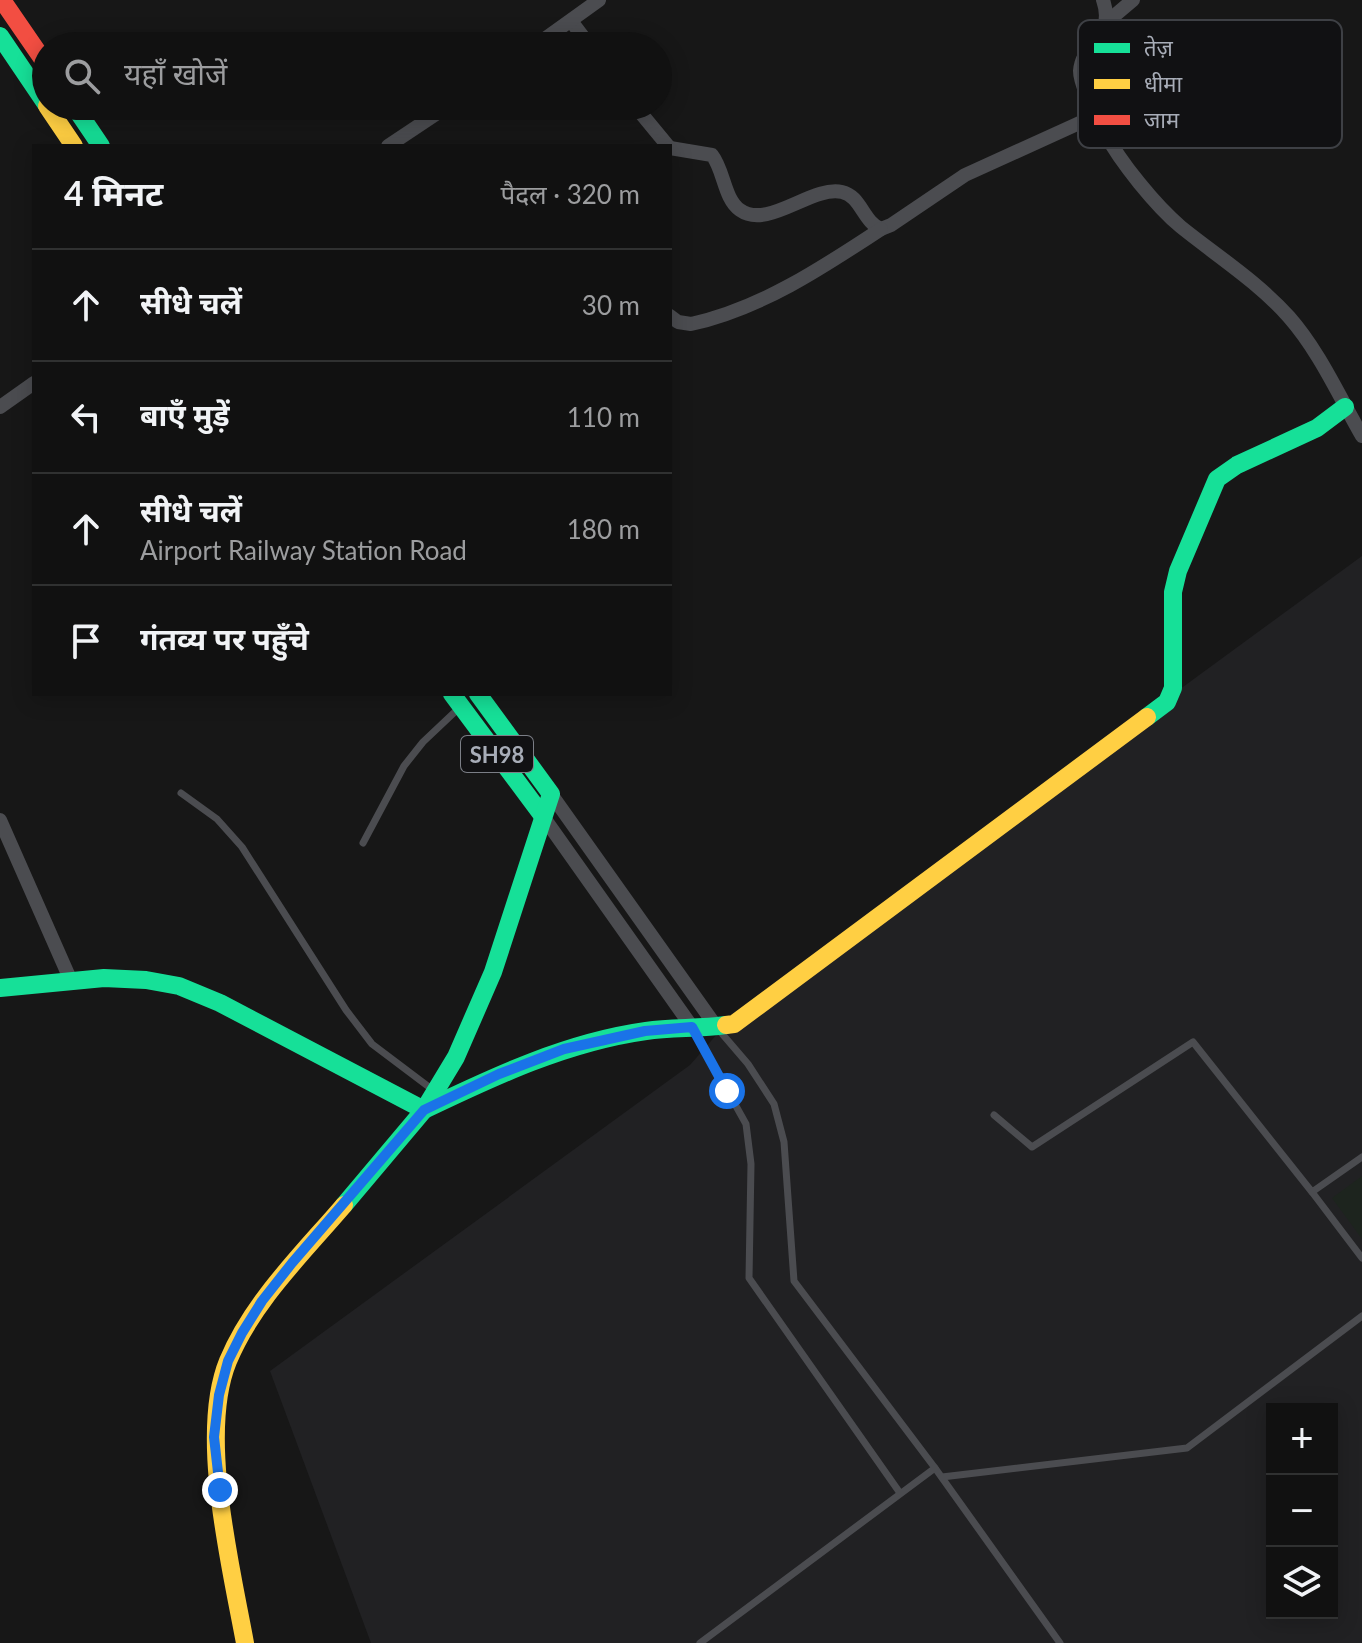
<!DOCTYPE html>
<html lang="hi">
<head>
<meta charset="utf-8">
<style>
	:root { --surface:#111; --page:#1a1a1a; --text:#f1f3f6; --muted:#9c9d9f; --line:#303131 }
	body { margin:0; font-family:Lato,"Noto Sans Devanagari",sans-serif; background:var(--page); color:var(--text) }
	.controls { position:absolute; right:24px; bottom:24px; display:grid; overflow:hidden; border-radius:0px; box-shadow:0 4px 20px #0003 }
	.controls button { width:72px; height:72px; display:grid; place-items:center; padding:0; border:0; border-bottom:2px solid var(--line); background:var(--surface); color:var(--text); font:40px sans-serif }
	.stop { position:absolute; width:24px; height:24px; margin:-18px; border:6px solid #1a73e8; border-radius:50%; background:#fff }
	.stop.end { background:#1a73e8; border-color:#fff; box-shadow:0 2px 8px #0008 }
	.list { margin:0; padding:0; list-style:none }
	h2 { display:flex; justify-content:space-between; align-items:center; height:104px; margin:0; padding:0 32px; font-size:34px }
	h2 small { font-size:26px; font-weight:400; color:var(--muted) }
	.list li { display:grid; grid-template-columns:52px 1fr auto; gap:24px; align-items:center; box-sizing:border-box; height:112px; padding:0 32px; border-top:2px solid var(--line) }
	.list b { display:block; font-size:30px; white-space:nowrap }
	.list p { margin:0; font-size:26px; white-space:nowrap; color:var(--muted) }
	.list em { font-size:26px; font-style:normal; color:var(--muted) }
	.icon { flex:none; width:44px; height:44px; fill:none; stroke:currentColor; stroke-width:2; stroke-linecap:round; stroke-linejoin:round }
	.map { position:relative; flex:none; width:1362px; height:1643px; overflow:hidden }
	.search { position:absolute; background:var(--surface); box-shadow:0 4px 20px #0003; left:32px; top:32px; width:640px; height:88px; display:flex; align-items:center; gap:20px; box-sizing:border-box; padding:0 28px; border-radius:44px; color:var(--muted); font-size:30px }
	.panel { position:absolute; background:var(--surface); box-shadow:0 4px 20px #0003; left:32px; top:144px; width:640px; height:552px; border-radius:0px }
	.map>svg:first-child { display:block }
	.built { fill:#212123; fill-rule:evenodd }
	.green { fill:#1d241e }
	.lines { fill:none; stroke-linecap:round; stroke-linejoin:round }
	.lane { stroke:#4b4c50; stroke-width:7 }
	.street { stroke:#4b4c50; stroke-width:14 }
	.fast { stroke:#16e098; stroke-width:18 }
	.slow { stroke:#ffcf43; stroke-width:18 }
	.jam { stroke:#f24e42; stroke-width:18 }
	.route { stroke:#1a73e8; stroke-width:10 }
	.labels { text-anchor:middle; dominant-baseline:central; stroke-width:6; stroke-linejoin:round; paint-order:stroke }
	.shield { fill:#111113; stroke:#7b7e86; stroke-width:2 }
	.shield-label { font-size:22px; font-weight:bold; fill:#a8adb8 }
	.key { fill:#111113; stroke:#3e4045; stroke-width:2 }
	.key-label { font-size:22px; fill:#a8adb8 }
</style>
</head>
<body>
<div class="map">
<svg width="1362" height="1643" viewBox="0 0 1362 1643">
	<rect width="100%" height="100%" fill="#171717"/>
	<path class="built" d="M1362,556v1087h-991l-101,-272 420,-306 42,-48zM1272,1409h60v204h-60z"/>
	<path class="green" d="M1362,1176v63l-30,-41z"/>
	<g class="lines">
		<g class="lane">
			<path d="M181,793l36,26 25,28 104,163 26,34 61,46"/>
			<path d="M363,843l41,-77 19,-24 36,-34"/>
			<path d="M693,1029l53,95 5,40 -2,114 151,215"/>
			<path d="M718,1029l30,35 26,40 10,38 10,139 141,187 125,175"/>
			<path d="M994,1115l38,32 161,-105 119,150 50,-35"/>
			<path d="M1312,1192l50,66"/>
			<path d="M942,1477l245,-29 175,-132"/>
			<path d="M700,1643l235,-175"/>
		</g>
		<g class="street">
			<path d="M1103,0c13,37 -21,42 -23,71 0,14 18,49 25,62 15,29 51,73 76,94 36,29 77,55 108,90 30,34 50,79 73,119"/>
			<path d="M571,21l19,25"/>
			<path d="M1107,22l26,-22"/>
			<path d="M535,46l64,-46"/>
			<path d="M635,106l33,40"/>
			<path d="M388,146l60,-40"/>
			<path d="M670,148l42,7c12,15 12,44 28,55 28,20 72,-25 102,-18 19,4 21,30 39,37l10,-4 74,-50 132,-60"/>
			<path d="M670,316l8,6 13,2c69,-15 131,-56 190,-95"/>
			<path d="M0,407l34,-24"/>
			<path d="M551,794l164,231"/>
			<path d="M542,815l150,212"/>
			<path d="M0,820l71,161"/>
		</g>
		<g class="fast">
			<path d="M0,36l46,68"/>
			<path d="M74,106l27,40"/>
			<path d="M452,694l90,121"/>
			<path d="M1147,717l20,-15 6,-14v-96l5,-21 39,-92 20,-14 80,-37 28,-21"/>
			<path d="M0,988l104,-10 42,2 33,6 41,17 204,107c71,-34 143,-68 222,-79 26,-4 53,-2 80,-6"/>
			<path d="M344,1205l80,-95 32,-53 37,-85 58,-178 -73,-100"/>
		</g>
		<g class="slow">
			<path d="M47,106l27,40"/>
			<path d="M726,1025l8,-1 413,-307"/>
			<path d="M245,1643c-14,-77 -47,-209 -17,-282 25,-60 75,-108 116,-156"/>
		</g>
		<path class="jam" d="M2,0l44,64"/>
	</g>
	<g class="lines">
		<path class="route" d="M220,1490l-6,-53 5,-42 9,-34 14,-28 20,-32 30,-38 132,-153 75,-36 65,-25 81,-18 47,-4 35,64"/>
	</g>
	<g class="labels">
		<rect class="shield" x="461" y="736" width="72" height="36" rx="6"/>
		<g class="shield-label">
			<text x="497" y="754">SH98</text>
		</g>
	</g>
	<rect x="1078" y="20" width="264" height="128" rx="12" class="key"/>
	<rect x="1094" y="43" width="36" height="10" fill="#16e098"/>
	<rect x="1094" y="79" width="36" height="10" fill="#ffcf43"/>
	<rect x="1094" y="115" width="36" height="10" fill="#f24e42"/>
	<g class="key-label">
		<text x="1144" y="56">तेज़</text>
		<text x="1144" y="92">धीमा</text>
		<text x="1144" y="128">जाम</text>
	</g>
</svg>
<div class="controls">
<button>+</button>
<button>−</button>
<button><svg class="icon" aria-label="layers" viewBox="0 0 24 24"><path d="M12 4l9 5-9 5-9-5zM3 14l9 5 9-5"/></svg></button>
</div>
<div class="stop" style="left:727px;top:1091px"></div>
<div class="stop end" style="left:220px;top:1490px"></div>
<div class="search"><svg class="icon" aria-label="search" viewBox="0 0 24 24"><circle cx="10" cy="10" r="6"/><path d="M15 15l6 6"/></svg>यहाँ खोजें</div>
<section class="panel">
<h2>4 मिनट<small>पैदल · 320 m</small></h2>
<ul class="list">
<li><svg class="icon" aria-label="ahead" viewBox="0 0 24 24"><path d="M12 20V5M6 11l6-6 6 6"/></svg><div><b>सीधे चलें</b></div><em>30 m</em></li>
<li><svg class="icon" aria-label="left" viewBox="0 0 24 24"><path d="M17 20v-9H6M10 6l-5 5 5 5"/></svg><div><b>बाएँ मुड़ें</b></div><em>110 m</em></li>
<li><svg class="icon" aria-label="ahead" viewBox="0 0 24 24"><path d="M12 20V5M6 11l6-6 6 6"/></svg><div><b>सीधे चलें</b><p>Airport Railway Station Road</p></div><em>180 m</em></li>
<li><svg class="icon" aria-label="arrive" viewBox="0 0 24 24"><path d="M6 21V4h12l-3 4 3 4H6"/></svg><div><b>गंतव्य पर पहुँचे</b></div></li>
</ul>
</section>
</div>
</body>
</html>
